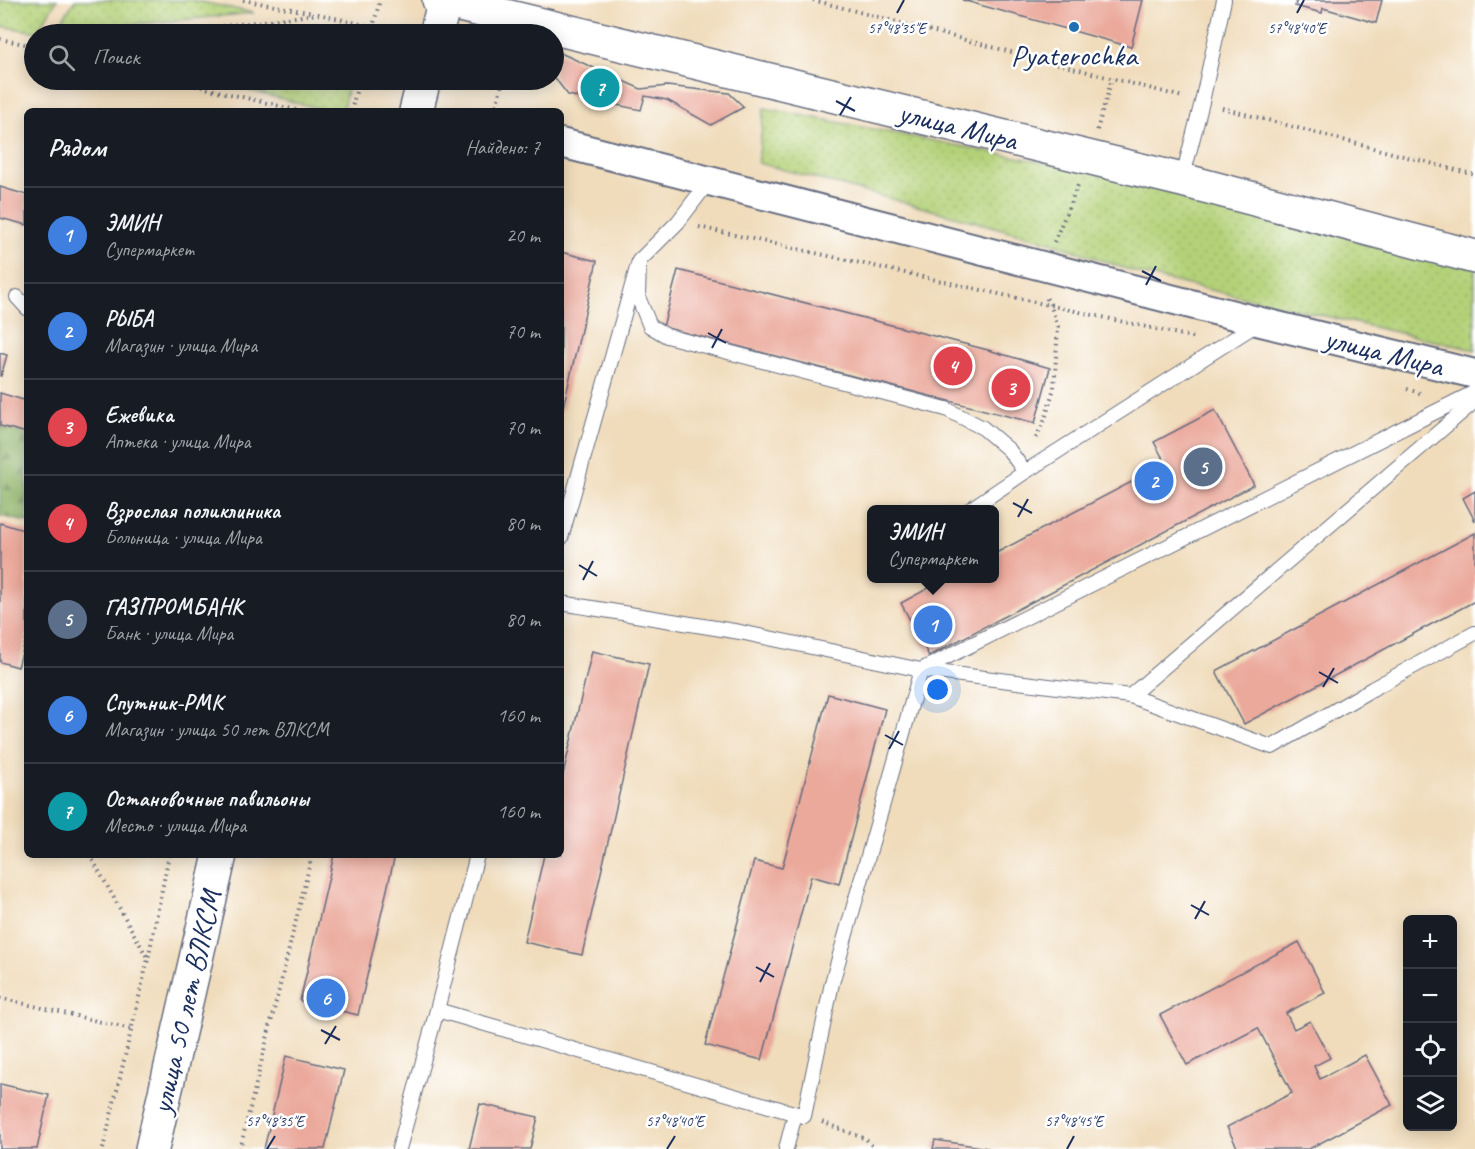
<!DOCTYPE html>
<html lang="ru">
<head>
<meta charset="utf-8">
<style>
	:root { --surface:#171b24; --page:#20242c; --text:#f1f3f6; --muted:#9ea1a6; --line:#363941; --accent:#1f6fb2 }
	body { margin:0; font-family:Caveat,sans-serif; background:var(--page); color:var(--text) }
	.controls { position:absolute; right:18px; bottom:18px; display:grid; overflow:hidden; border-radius:9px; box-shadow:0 3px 15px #0003 }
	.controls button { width:54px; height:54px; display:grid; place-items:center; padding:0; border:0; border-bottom:2px solid var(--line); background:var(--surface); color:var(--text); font:30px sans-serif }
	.you { position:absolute; left:938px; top:690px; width:21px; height:21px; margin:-15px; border:4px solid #fff; border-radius:50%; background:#1a73e8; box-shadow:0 0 0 9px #1a73e833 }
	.badge { display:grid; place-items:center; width:39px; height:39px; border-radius:50%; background:var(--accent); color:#fff; font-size:20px; font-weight:700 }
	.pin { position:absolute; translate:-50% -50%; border:3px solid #fff; box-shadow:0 2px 6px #0006 }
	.popup { position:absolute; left:867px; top:505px; width:132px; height:78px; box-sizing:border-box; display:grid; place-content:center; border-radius:9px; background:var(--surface); filter:drop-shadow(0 2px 4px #0005); font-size:20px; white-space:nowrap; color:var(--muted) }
	.popup b { font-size:22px; color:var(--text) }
	.popup::after { content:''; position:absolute; left:50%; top:100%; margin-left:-12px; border:12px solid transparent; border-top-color:var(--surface) }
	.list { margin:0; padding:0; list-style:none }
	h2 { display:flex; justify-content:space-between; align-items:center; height:78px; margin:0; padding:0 24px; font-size:26px }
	h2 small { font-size:20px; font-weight:400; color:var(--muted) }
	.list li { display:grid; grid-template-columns:39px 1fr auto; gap:18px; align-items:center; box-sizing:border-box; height:96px; padding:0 24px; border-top:2px solid var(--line) }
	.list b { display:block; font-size:22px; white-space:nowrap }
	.list p { margin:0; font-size:20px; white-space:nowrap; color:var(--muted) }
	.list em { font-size:20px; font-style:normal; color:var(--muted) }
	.icon { flex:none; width:33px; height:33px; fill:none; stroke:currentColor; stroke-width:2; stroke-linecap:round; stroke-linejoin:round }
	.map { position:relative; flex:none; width:1475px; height:1149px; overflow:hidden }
	.search { position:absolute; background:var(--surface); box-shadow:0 3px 15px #0003; left:24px; top:24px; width:540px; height:66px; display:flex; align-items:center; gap:15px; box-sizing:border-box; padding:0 21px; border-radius:33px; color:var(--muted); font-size:22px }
	.panel { position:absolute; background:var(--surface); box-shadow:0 3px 15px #0003; left:24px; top:108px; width:540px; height:750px; border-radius:9px }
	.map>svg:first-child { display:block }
	.grass { fill:url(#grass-dots); stroke:#68806b; stroke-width:1.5 }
	.forest { fill:url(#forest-firs); stroke:#557163; stroke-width:1.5 }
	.building { fill:#eba99b }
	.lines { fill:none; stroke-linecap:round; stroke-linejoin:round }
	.lane-casing { stroke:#666c7f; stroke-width:16 }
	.street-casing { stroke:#666c7f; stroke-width:32 }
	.secondary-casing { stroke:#666c7f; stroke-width:36 }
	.path { stroke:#666c7f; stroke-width:4; stroke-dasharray:1.5 4.5; stroke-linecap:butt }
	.lane { stroke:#fff; stroke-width:14 }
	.street { stroke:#fff; stroke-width:28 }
	.secondary { stroke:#fff; stroke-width:33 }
	.ticks { fill:none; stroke:#1b2f5e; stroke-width:2 }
	.poi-dot { fill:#1f6fb2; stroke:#fff; stroke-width:2 }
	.labels { text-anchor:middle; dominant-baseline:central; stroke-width:5; stroke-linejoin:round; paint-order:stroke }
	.poi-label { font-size:30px; fill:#1b2f5e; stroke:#fff }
	.street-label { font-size:30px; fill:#1b2f5e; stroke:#fff }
	.ticks-label { font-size:15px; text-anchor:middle; fill:#1b2f5e; stroke:#fff; stroke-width:5; stroke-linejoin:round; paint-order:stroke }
</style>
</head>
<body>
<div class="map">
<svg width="1475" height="1149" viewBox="0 0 1475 1149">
	<defs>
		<pattern id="grass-dots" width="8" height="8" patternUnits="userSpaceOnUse" patternTransform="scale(1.5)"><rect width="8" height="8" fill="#b4d178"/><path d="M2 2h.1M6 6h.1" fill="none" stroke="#9ab46a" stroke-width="1.8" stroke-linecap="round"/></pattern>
		<pattern id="forest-firs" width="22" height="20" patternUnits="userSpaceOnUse" patternTransform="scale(1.5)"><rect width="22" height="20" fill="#8fb368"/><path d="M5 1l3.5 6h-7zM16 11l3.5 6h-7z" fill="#749259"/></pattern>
	</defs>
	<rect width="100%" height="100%" fill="#fff"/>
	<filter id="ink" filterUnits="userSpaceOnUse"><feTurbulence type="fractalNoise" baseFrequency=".0167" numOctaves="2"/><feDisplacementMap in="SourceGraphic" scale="12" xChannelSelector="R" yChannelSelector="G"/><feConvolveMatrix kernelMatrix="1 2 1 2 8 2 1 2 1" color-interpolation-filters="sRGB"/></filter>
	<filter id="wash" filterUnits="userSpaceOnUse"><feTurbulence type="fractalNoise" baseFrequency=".008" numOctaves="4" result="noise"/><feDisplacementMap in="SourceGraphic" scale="24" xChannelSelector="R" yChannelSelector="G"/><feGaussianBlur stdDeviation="1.35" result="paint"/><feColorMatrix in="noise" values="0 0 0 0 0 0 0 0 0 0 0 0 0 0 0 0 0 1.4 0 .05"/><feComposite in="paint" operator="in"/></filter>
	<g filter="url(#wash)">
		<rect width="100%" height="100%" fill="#f0dcbb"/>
		<g class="grass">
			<path d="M0,0h57l-20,32 -37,-6z"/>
			<path d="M75,0h117l62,13 -200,19z"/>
			<path d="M316,24l40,10h-123z"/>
			<path d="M208,80h142l-8,31h-13z"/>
			<path d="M764,108l315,61 396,97v84l-335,-76 -86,-31 -296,-80z"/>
		</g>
		<path class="forest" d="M0,426l27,7v89l-27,-6z"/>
		<g id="blocks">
			<g class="building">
				<path d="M962,0h181l-12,47z"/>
				<path d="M1297,0h85l-6,23 -53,-15 -1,5 -27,-7z"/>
				<path d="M554,51h2l85,38 26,-3 62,7 15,14 -33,18 -44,-25 -22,-4 -4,14 -73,-15 -14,-18z"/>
				<path d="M0,187l27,8v30l-27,-7z"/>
				<path d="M561,252l36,9 -35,151h-1z"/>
				<path d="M678,270l310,80 62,18 -15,55 -372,-96z"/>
				<path d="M0,353l7,2 -6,21h-1z"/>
				<path d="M0,393l27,8v32l-27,-7z"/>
				<path d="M1215,410l39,75 -325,171 -28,-53 46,-25h47v-24l172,-90 -12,-22z"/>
				<path d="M1475,491v30l-12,-23z"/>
				<path d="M0,523l27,8v104l-9,32 -18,-5z"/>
				<path d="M1475,533v68l-231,123 -28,-53z"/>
				<path d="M592,651l57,13 -67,291 -58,-13 20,-87h17v-72z"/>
				<path d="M828,694l57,15 -46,175 -28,-8 -49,184 -57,-15 49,-184 28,7z"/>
				<path d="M334,855h61l-37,160 -58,-14z"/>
				<path d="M1299,942l26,51 -39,20 8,16 16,-8 20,37 -16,8 6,13 45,-24 27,50 -83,44h-71l-11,-22 65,-34 -34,-65 -71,37 -27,-50z"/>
				<path d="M286,1056l58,14 -19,79h-61z"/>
				<path d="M0,1084l49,11 -12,54h-37z"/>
				<path d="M480,1104l58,13 -8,32h-61z"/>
				<path d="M935,1140l53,8 -1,1h-54z"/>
			</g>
		</g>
	</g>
	<g filter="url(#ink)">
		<use href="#blocks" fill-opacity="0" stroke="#666c7f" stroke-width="1.5"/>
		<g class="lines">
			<g class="lane-casing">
				<g id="lane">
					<path d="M1182,180l20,-78 22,-102"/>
					<path d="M639,261l-1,36 12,29 17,10 279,73 37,19 26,22 16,22"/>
					<path d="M17,297l10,11"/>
					<path d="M969,510l56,-38 232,-148"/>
					<path d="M561,538l78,-277 39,-39 31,-41"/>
					<path d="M921,670l209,26 345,-295"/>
					<path d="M921,670l554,-278"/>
					<path d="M1130,696l142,51 100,-58 103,-56"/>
					<path d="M437,1010l367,106 28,-133 89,-313 -181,-38 -179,-29"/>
					<path d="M399,1149l38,-139 40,-155"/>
					<path d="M786,1149l9,-35"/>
				</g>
			</g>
			<g class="street-casing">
				<path id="street" d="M561,143l700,179 214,52"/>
			</g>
			<g class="secondary-casing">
				<g id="secondary">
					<path d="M439,0l743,180 293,77"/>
					<path d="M436,34l9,-34"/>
					<path d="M416,111l8,-31"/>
					<path d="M152,1149l68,-294"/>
				</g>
			</g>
			<g class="path">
				<path d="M243,0l70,13"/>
				<path d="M813,0l370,97"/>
				<path d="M163,34l155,-20 55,13"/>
				<path d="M371,34l9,-34"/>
				<path d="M0,39l34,7"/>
				<path d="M172,80l128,31"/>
				<path d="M1222,108l253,67"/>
				<path d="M351,111l8,-31"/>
				<path d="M495,111l8,-31"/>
				<path d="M1097,130l15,-52"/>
				<path d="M699,227l497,111"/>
				<path d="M1054,242l24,-57"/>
				<path d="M1407,389l16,5"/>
				<path d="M1036,438l9,-19 9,-31 4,-61 -8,-23 -5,-8"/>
				<path d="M90,855l58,104"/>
				<path d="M0,998l131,31"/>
				<path d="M822,1122l44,17 9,10"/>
				<path d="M103,1149l45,-190 21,-104"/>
				<path d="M240,1149l72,-294"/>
			</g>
			<use href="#lane" class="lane"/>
			<use href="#street" class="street"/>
			<use href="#secondary" class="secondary"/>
		</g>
	</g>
	<path class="ticks" d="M897,13l7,-13M1297,13l7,-13M836,101l19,10M840,115l11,-18M1142,271l19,10M1146,285l10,-19M708,333l18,10M712,348l10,-19M1013,503l19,10M1018,517l10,-18M579,565l18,11M583,580l10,-19M1319,672l19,11M1323,687l11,-19M885,735l18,10M889,749l10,-18M1191,905l18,10M1195,919l10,-18M756,967l18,10M760,982l10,-19M321,1030l19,10M325,1044l11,-18M267,1149l8,-13M667,1149l8,-13M1067,1149l7,-13"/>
	<circle class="poi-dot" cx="1074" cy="27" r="6"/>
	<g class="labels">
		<g class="poi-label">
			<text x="1074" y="55">Pyaterochka</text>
		</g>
		<g class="street-label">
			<text transform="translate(958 126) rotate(14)">улица Мира</text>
			<text transform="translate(1384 352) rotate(14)">улица Мира</text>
			<text transform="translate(186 1002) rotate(-77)">улица 50 лет ВЛКСМ</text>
		</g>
	</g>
	<g class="ticks-label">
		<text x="897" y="33">57°48'35"E</text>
		<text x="1297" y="33">57°48'40"E</text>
		<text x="275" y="1126">57°48'35"E</text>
		<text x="675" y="1126">57°48'40"E</text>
		<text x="1074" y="1126">57°48'45"E</text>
	</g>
</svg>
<div class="controls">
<button>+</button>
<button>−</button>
<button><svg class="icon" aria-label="locate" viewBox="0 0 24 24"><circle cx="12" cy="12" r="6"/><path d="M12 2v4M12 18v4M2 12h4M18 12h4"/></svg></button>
<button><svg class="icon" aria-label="layers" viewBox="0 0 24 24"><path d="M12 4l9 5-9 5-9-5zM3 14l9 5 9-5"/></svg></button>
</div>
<div class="you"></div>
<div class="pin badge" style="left:933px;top:625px;background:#3f7fe0">1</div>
<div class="popup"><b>ЭМИН</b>Супермаркет</div>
<div class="pin badge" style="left:1154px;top:481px;background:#3f7fe0">2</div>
<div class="pin badge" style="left:1011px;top:388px;background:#e0444e">3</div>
<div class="pin badge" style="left:953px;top:366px;background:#e0444e">4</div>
<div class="pin badge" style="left:1203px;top:467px;background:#5c6f8a">5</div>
<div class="pin badge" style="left:326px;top:998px;background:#3f7fe0">6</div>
<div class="pin badge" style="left:600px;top:88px;background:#0f9aa8">7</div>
<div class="search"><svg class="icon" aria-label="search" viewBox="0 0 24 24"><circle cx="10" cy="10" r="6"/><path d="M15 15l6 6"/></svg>Поиск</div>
<section class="panel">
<h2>Рядом<small>Найдено: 7</small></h2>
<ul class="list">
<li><span class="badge" style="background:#3f7fe0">1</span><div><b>ЭМИН</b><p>Супермаркет</p></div><em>20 m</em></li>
<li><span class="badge" style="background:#3f7fe0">2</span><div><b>РЫБА</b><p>Магазин · улица Мира</p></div><em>70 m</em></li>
<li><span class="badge" style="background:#e0444e">3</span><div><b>Ежевика</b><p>Аптека · улица Мира</p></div><em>70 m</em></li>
<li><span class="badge" style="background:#e0444e">4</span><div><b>Взрослая поликлиника</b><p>Больница · улица Мира</p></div><em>80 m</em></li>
<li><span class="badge" style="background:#5c6f8a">5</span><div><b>ГАЗПРОМБАНК</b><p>Банк · улица Мира</p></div><em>80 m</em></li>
<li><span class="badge" style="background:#3f7fe0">6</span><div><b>Спутник-РМК</b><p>Магазин · улица 50 лет ВЛКСМ</p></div><em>160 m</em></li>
<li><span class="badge" style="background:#0f9aa8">7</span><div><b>Остановочные павильоны</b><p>Место · улица Мира</p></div><em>160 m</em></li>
</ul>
</section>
</div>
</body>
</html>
